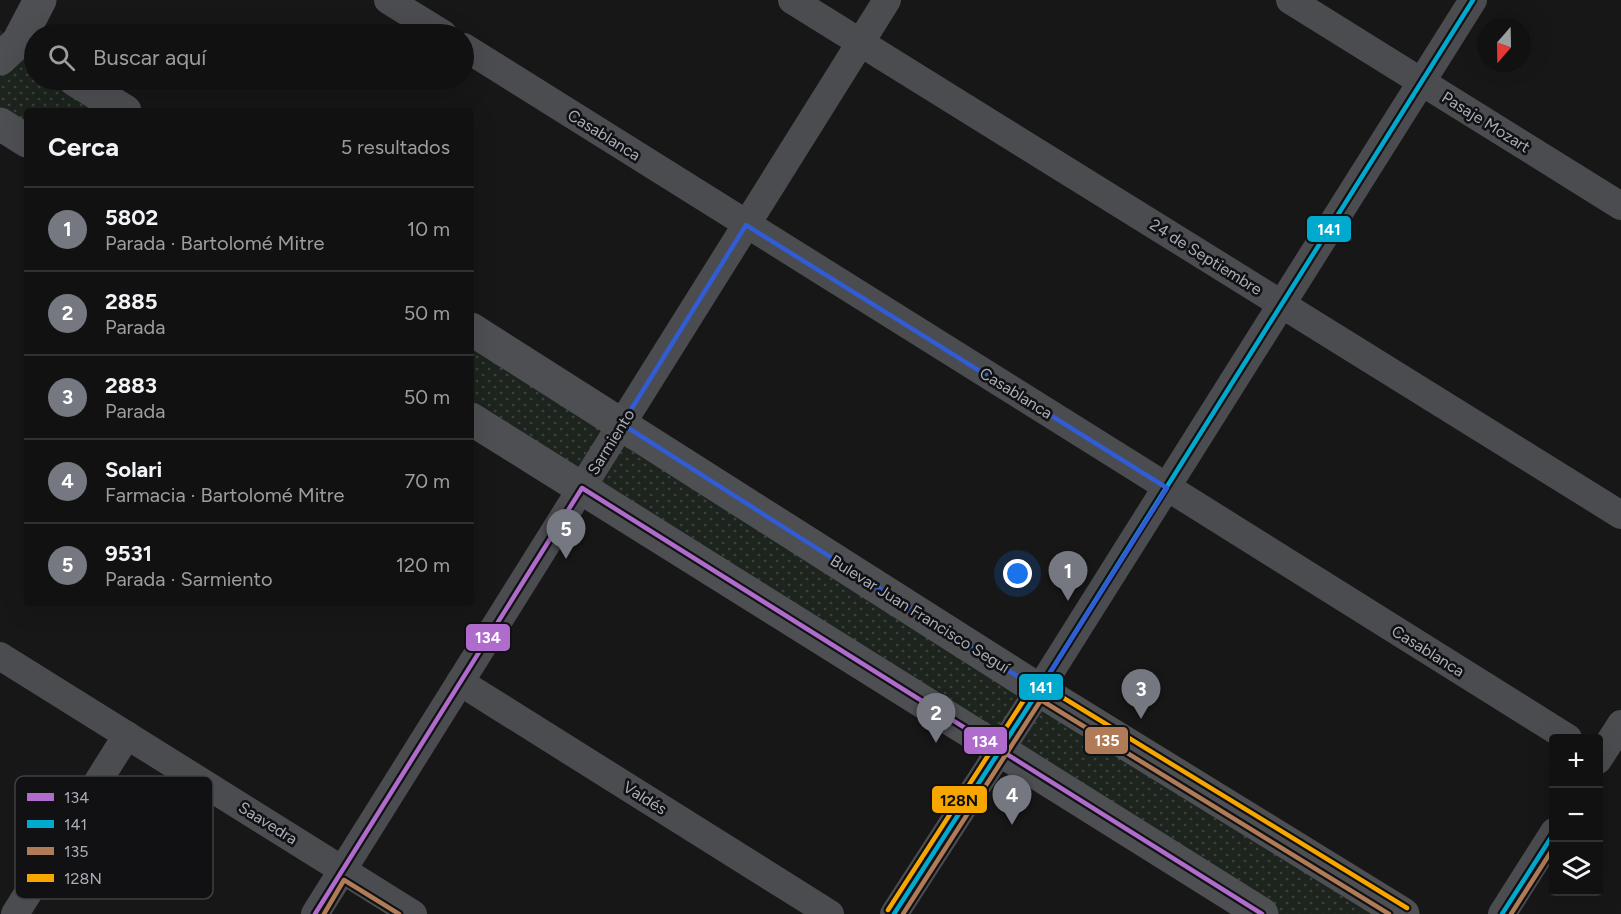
<!DOCTYPE html>
<html lang="es">
<head>
<meta charset="utf-8">
<style>
	:root { --surface:#111; --page:#1e1f1f; --text:#f1f3f6; --muted:#9c9d9f; --line:#303131; --accent:#757880 }
	body { margin:0; font-family:Figtree,sans-serif; background:var(--page); color:var(--text) }
	.controls { position:absolute; right:18px; bottom:18px; display:grid; overflow:hidden; border-radius:6px; box-shadow:0 6px 24px #0002 }
	.controls button { width:54px; height:54px; display:grid; place-items:center; padding:0; border:0; border-bottom:2px solid var(--line); background:var(--surface); color:var(--text); font:30px sans-serif }
	.compass { position:absolute; left:1477px; top:18px; width:54px; height:54px; border-radius:50%; background:var(--surface); box-shadow:0 6px 24px #0002; rotate:200deg }
	.you { position:absolute; left:1018px; top:574px; width:21px; height:21px; margin:-15px; border:4px solid #fff; border-radius:50%; background:#1a73e8; box-shadow:0 0 0 9px #1a73e833 }
	.badge { display:grid; place-items:center; width:39px; height:39px; border-radius:50%; background:var(--accent); color:#fff; font-size:20px; font-weight:700 }
	.pin { position:absolute; translate:-50% -50px; filter:drop-shadow(0 2px 3px #0008) }
	.pin::after { content:''; position:absolute; top:32px; width:21px; height:18px; background:inherit; clip-path:polygon(0 0,100% 0,50% 100%) }
	.list { margin:0; padding:0; list-style:none }
	h2 { display:flex; justify-content:space-between; align-items:center; height:78px; margin:0; padding:0 24px; font-size:26px }
	h2 small { font-size:20px; font-weight:400; color:var(--muted) }
	.list li { display:grid; grid-template-columns:39px 1fr auto; gap:18px; align-items:center; box-sizing:border-box; height:84px; padding:0 24px; border-top:2px solid var(--line) }
	.list b { display:block; font-size:22px; white-space:nowrap }
	.list p { margin:0; font-size:20px; white-space:nowrap; color:var(--muted) }
	.list em { font-size:20px; font-style:normal; color:var(--muted) }
	.icon { flex:none; width:33px; height:33px; fill:none; stroke:currentColor; stroke-width:2; stroke-linecap:round; stroke-linejoin:round }
	.map { position:relative; flex:none; width:1621px; height:914px; overflow:hidden }
	.search { position:absolute; background:var(--surface); box-shadow:0 6px 24px #0002; left:24px; top:24px; width:450px; height:66px; display:flex; align-items:center; gap:15px; box-sizing:border-box; padding:0 21px; border-radius:33px; color:var(--muted); font-size:22px }
	.panel { position:absolute; background:var(--surface); box-shadow:0 6px 24px #0002; left:24px; top:108px; width:450px; height:498px; border-radius:6px }
	.map>svg:first-child { display:block }
	.grass { fill:url(#grass-dots) }
	.lines { fill:none; stroke-linecap:round; stroke-linejoin:round }
	.minor { stroke:#4b4c50; stroke-width:28 }
	.major { stroke:#4d4f52; stroke-width:33 }
	.bus-1-casing { stroke:#111113; stroke-width:9 }
	.bus-2-casing { stroke:#111113; stroke-width:9 }
	.bus-3-casing { stroke:#111113; stroke-width:9 }
	.bus-4-casing { stroke:#111113; stroke-width:9 }
	.bus-1 { stroke:#b06ccc; stroke-width:4.5 }
	.bus-2 { stroke:#00a9ce; stroke-width:4.5 }
	.bus-3 { stroke:#b07c57; stroke-width:4.5 }
	.bus-4 { stroke:#f7a600; stroke-width:4.5 }
	.marked { fill:none; stroke:#325cd3; stroke-width:4.5; stroke-linejoin:round }
	.labels { text-anchor:middle; dominant-baseline:central; stroke-width:5; stroke-linejoin:round; paint-order:stroke }
	.street-label { font-size:16px; fill:#a8adb8; stroke:#111113 }
	.key { fill:#111113; stroke:#3e4045; stroke-width:1.5 }
	.key-label { font-size:16px; fill:#a8adb8 }
	.line-badge { stroke:#111113; stroke-width:2 }
	.badge-label { font-size:16px; text-anchor:middle; font-weight:bold; fill:#fff }
	.pale-badge-label { font-size:16px; text-anchor:middle; font-weight:bold; fill:#111 }
</style>
</head>
<body>
<div class="map">
<svg width="1621" height="914" viewBox="0 0 1621 914">
	<defs>
		<pattern id="grass-dots" width="8" height="8" patternUnits="userSpaceOnUse" patternTransform="scale(1.5)"><rect width="8" height="8" fill="#1d241e"/><path d="M2 2h.1M6 6h.1" fill="none" stroke="#3b413d" stroke-width="1.8" stroke-linecap="round"/></pattern>
	</defs>
	<rect width="100%" height="100%" fill="#171717"/>
	<g class="grass">
		<path d="M0,30l34,23v27h41l50,31h-98v30l-27,-17z"/>
		<path d="M471,329l932,585h-141l-791,-495z"/>
	</g>
	<g class="lines">
		<g class="minor">
			<path d="M388,0l55,34"/>
			<path d="M792,0l829,515"/>
			<path d="M1290,0l331,206"/>
			<path d="M464,47l1104,691"/>
			<path d="M0,656l413,258"/>
			<path d="M460,682l370,232"/>
			<path d="M1598,760l23,-36"/>
			<path d="M15,914l112,-179"/>
			<path d="M315,914l572,-914"/>
			<path d="M894,914l145,-224 434,-690"/>
			<path d="M1502,914l52,-82"/>
		</g>
		<g class="major">
			<path d="M0,59l18,-17 22,-42"/>
			<path d="M75,80l50,31"/>
			<path d="M0,124l27,17"/>
			<path d="M471,329l568,361 364,224"/>
			<path d="M471,419l791,495"/>
		</g>
		<g class="bus-1-casing">
			<path id="bus-1" d="M315,914l267,-426 680,426"/>
		</g>
		<g class="bus-2-casing">
			<g id="bus-2">
				<path d="M894,914l145,-224 434,-690"/>
				<path d="M1502,914l52,-81"/>
			</g>
		</g>
		<g class="bus-3-casing">
			<g id="bus-3">
				<path d="M324,914l20,-34 55,34"/>
				<path d="M903,914l138,-214 348,214"/>
				<path d="M1511,914l43,-67"/>
			</g>
		</g>
		<g class="bus-4-casing">
			<path id="bus-4" d="M888,910l145,-224 6,-3 368,225"/>
		</g>
		<use href="#bus-1" class="bus-1"/>
		<use href="#bus-2" class="bus-2"/>
		<use href="#bus-3" class="bus-3"/>
		<use href="#bus-4" class="bus-4"/>
	</g>
	<path class="marked" d="M746,225l421,263 -128,202 -417,-266z"/>
	<g class="labels">
		<g class="street-label">
			<text transform="translate(1486 122) rotate(32)">Pasaje Mozart</text>
			<text transform="translate(604 135) rotate(32)">Casablanca</text>
			<text transform="translate(1206 257) rotate(32)">24 de Septiembre</text>
			<text transform="translate(1016 393) rotate(32)">Casablanca</text>
			<text transform="translate(611 442) rotate(-58)">Sarmiento</text>
			<text transform="translate(920 614) rotate(32)">Bulevar Juan Francisco Seguí</text>
			<text transform="translate(1428 651) rotate(32)">Casablanca</text>
			<text transform="translate(645 798) rotate(32)">Valdés</text>
			<text transform="translate(268 823) rotate(32)">Saavedra</text>
		</g>
	</g>
	<rect x="15" y="776" width="198" height="123" rx="9" class="key"/>
	<rect x="27" y="793" width="27" height="8" fill="#b06ccc"/>
	<rect x="27" y="820" width="27" height="8" fill="#00a9ce"/>
	<rect x="27" y="847" width="27" height="8" fill="#b07c57"/>
	<rect x="27" y="874" width="27" height="8" fill="#f7a600"/>
	<g class="key-label">
		<text x="64" y="803">134</text>
		<text x="64" y="830">141</text>
		<text x="64" y="857">135</text>
		<text x="64" y="884">128N</text>
	</g>
	<g class="line-badge">
		<rect x="1306" y="215" width="46" height="28" rx="6" fill="#00a9ce"/>
		<rect x="465" y="623" width="46" height="29" rx="6" fill="#b06ccc"/>
		<rect x="1018" y="673" width="46" height="28" rx="6" fill="#00a9ce"/>
		<rect x="1084" y="726" width="45" height="29" rx="6" fill="#b07c57"/>
		<rect x="963" y="726" width="45" height="29" rx="6" fill="#b06ccc"/>
		<rect x="931" y="785" width="57" height="29" rx="6" fill="#f7a600"/>
	</g>
	<g class="badge-label">
		<text x="1329" y="235">141</text>
		<text x="488" y="643">134</text>
		<text x="1041" y="693">141</text>
		<text x="1107" y="746">135</text>
		<text x="985" y="747">134</text>
	</g>
	<g class="pale-badge-label">
		<text x="959" y="806">128N</text>
	</g>
</svg>
<div class="controls">
<button>+</button>
<button>−</button>
<button><svg class="icon" aria-label="layers" viewBox="0 0 24 24"><path d="M12 4l9 5-9 5-9-5zM3 14l9 5 9-5"/></svg></button>
</div>
<svg class="compass" viewBox="-18 -18 36 36"><path d="M0-13l5 13h-10z" fill="#e53935"/><path d="M0 13l5-13h-10z" fill="#9c9d9f"/></svg>
<div class="you"></div>
<div class="pin badge" style="left:1068px;top:601px">1</div>
<div class="pin badge" style="left:936px;top:743px">2</div>
<div class="pin badge" style="left:1141px;top:719px">3</div>
<div class="pin badge" style="left:1012px;top:825px">4</div>
<div class="pin badge" style="left:566px;top:559px">5</div>
<div class="search"><svg class="icon" aria-label="search" viewBox="0 0 24 24"><circle cx="10" cy="10" r="6"/><path d="M15 15l6 6"/></svg>Buscar aquí</div>
<section class="panel">
<h2>Cerca<small>5 resultados</small></h2>
<ul class="list">
<li><span class="badge">1</span><div><b>5802</b><p>Parada · Bartolomé Mitre</p></div><em>10 m</em></li>
<li><span class="badge">2</span><div><b>2885</b><p>Parada</p></div><em>50 m</em></li>
<li><span class="badge">3</span><div><b>2883</b><p>Parada</p></div><em>50 m</em></li>
<li><span class="badge">4</span><div><b>Solari</b><p>Farmacia · Bartolomé Mitre</p></div><em>70 m</em></li>
<li><span class="badge">5</span><div><b>9531</b><p>Parada · Sarmiento</p></div><em>120 m</em></li>
</ul>
</section>
</div>
</body>
</html>
